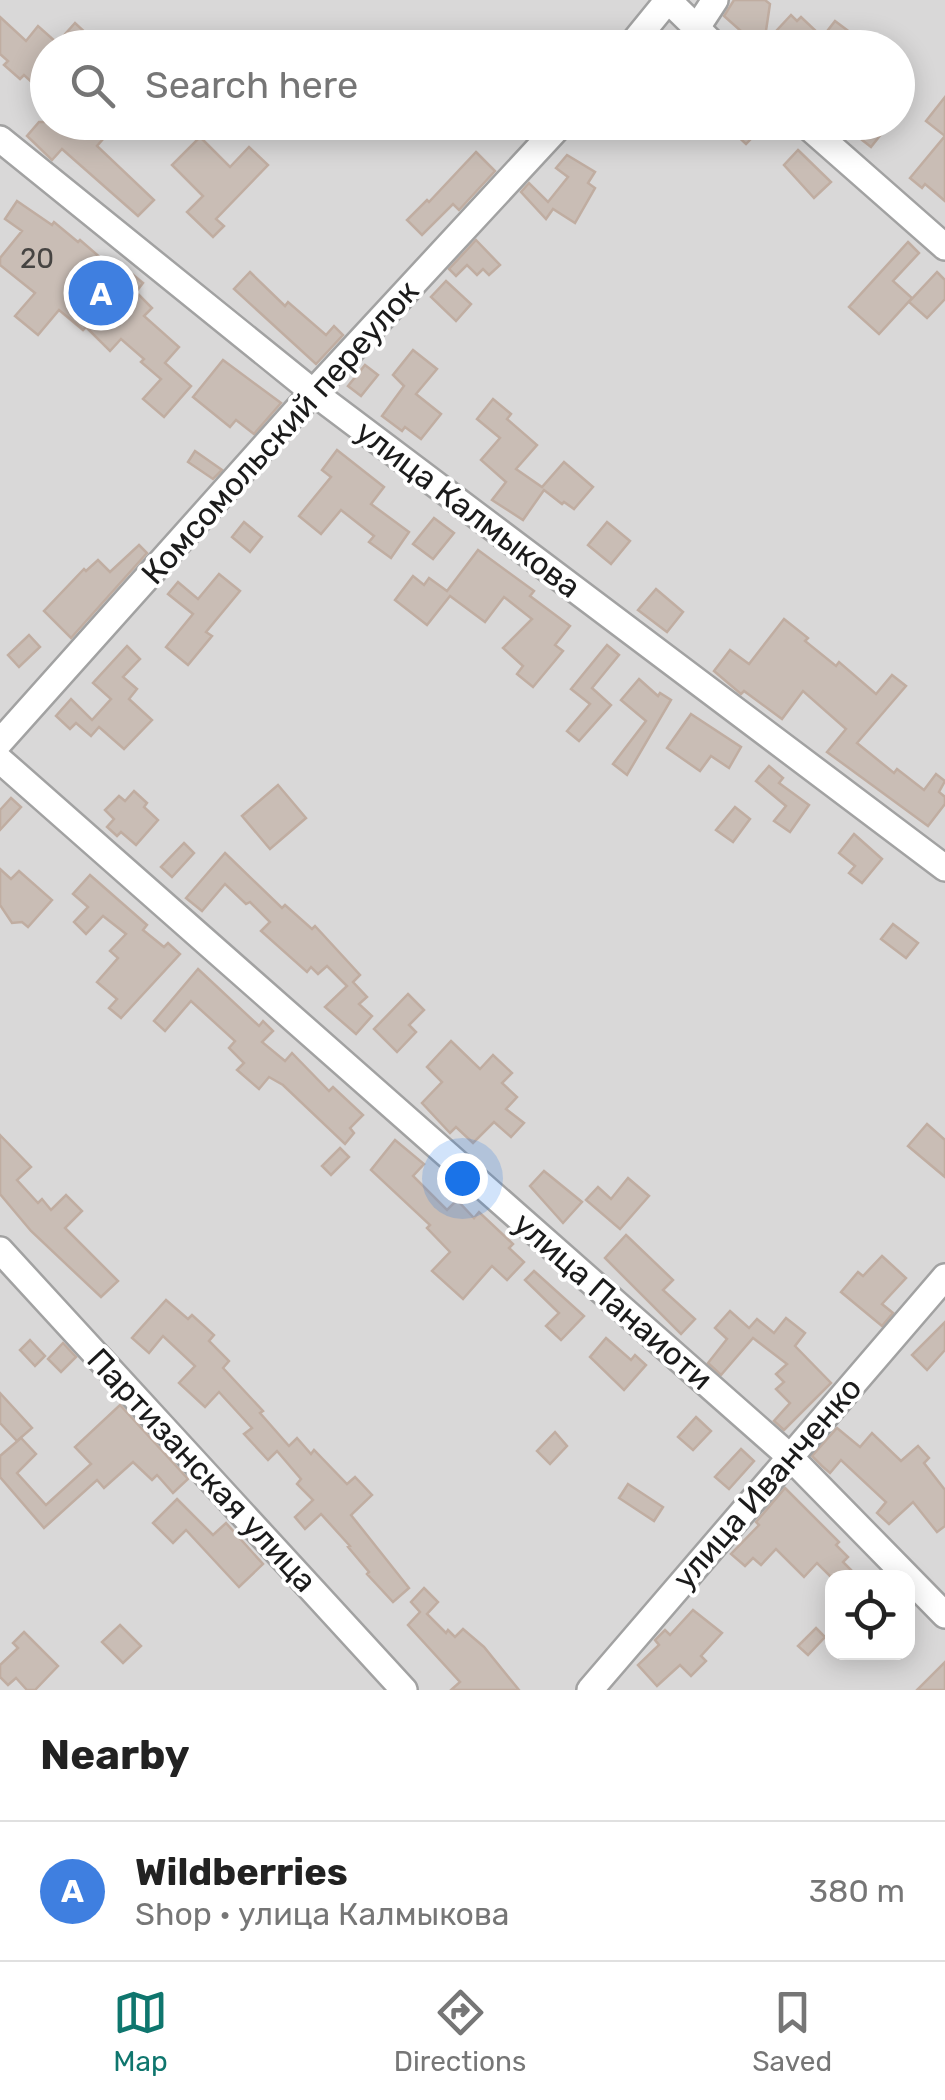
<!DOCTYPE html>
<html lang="en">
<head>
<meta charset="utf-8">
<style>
	:root { --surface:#fff; --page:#f6f6f6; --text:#222; --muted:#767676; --line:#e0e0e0; --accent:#0f766e }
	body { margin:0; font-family:Rubik,sans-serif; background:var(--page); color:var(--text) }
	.controls { position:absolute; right:30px; bottom:30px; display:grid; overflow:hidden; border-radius:20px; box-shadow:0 5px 25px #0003 }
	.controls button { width:90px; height:90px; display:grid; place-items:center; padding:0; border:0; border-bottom:2px solid var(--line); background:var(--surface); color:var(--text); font:50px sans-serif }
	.you { position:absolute; left:462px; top:1178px; width:35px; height:35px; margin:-25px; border:8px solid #fff; border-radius:50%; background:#1a73e8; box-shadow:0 0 0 15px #1a73e833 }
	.badge { display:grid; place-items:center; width:65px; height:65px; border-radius:50%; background:var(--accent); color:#fff; font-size:32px; font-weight:700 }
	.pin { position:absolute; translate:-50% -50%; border:5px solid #fff; box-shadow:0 2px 10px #0006 }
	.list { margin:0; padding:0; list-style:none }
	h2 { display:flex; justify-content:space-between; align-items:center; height:130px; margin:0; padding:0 40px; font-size:42px }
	h2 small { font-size:32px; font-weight:400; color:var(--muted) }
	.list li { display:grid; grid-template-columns:65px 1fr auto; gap:30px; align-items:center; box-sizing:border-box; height:140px; padding:0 40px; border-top:2px solid var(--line) }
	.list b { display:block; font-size:38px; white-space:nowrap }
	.list p { margin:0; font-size:32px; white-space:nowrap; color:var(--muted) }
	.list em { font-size:32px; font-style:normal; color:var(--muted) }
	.icon { flex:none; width:55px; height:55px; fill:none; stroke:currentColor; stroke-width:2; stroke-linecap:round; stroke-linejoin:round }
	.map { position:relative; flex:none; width:945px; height:1690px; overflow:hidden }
	.search { position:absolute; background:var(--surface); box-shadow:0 5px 25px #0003; left:30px; right:30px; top:30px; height:110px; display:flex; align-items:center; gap:25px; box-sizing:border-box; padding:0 35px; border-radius:55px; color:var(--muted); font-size:38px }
	.sheet { height:270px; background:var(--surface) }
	nav { display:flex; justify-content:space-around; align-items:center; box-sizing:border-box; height:140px; border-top:2px solid var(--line); background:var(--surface); font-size:28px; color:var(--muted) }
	nav a { display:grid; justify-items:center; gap:5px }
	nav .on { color:var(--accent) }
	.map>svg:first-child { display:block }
	.residential { fill:#d9d8d8; fill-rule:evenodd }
	.building { fill:#c9bdb5; stroke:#c0ada1; stroke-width:2.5 }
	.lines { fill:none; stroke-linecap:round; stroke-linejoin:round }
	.minor-casing { stroke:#a2a2a2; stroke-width:30 }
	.minor { stroke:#fff; stroke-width:25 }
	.labels { text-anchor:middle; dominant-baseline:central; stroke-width:8; stroke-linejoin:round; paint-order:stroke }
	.number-label { font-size:28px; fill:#464442 }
	.street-label { font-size:32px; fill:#1b1b1b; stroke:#fff }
</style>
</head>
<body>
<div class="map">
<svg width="945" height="1690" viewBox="0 0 945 1690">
	<rect width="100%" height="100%" fill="#eee8df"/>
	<path class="residential" d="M0,0h945v1690h-945zM48,48h850v74h-850zM832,1578h76v74h-76z"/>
	<g class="building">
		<path d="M734,0h31l5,4 -6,40 27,-29 6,6 4,-4 17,16 -10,11 -7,-6 -9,10h-32l-36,-32z"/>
		<path d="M0,17l26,24 12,-15 19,17 18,-20 27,25h-54v49l-24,-22 -4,4 -16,-14 4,-4 -8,-7z"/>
		<path d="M835,21l20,15 -9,12h-32z"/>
		<path d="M945,97v39l-19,-15z"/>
		<path d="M39,122h79l-21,24 57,54 -16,16 -76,-67 -10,11 -25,-24z"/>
		<path d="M740,122h27l-21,22 -14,-13z"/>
		<path d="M860,122h19l7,6 -15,19 -19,-15z"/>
		<path d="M945,136v65l-20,-17 -3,4 -12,-10z"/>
		<path d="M200,137l30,30 19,-20 19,18 -52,54 8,7 -11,11 -26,-25 16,-16 -31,-31z"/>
		<path d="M798,150l33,32 -17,16 -30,-33z"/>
		<path d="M476,152l19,19 -36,39 -6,-6 -31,31 -15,-15 20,-20 2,2z"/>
		<path d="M567,155l28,17 -7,11 7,5 -20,35 -22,-14 -7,10 -25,-27 8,-9 19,19 20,-25 -12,-9z"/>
		<path d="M17,201l35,24 2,-3 24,20 2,-2 30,26 5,-6 28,23 -7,9 16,16 -8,8 35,31 -14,16 26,23 -27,31 -21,-18 18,-20 -20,-17 3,-3 -23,-20 -11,12 -24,-24 -3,3 -24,-20 -21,25 -23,-19 20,-23 -35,-28v-7l22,-27 -17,-12z"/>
		<path d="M476,240l24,25 -11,10 -6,-6 -6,6 -10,-10 -11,11 -7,-7z"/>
		<path d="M908,242l11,11 -26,28 19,17 -33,36 -30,-27z"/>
		<path d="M250,272l35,34 3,-4 38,33 8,-9 9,9 -27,29 -82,-75z"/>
		<path d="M937,272l8,8v19l-18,19 -18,-16z"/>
		<path d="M446,281l25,23 -15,17 -25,-24z"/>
		<path d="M413,350l24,19 -21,25 25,20 -20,25 -16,-12 -3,4 -20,-15 22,-30 -11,-11z"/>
		<path d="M223,360l58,43 -27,31 -18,-14 -6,7 -37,-30z"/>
		<path d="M365,365l13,10 -17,21 -13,-10z"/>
		<path d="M493,399l18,15 -4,5 30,26 -21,24 26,18 22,-25 29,25 -19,22 -10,-7 -2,2 -18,-14 -21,30 -31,-20 14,-18 -25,-22 19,-22 -23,-19z"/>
		<path d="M337,450l47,37 -13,17 38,28 -18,26 -22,-16 5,-6 -33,-26 -20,24 -22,-18 32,-39 -9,-7z"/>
		<path d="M195,451l27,19 -9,9 -25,-17z"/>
		<path d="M434,518l20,15 -21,26 -20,-15z"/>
		<path d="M244,522l18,15 -12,15 -18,-15z"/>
		<path d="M607,522l23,19 -19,23 -23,-19z"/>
		<path d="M139,545l8,8 -76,85 -27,-27 40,-42 2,2 12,-11 12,12z"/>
		<path d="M478,550l56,41 -4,5 40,30 -15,19 8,6 -30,36 -16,-13 6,-8 -20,-18 29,-29 -28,-22 -19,25 -35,-26 -23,29 -32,-25 18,-24 11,9 5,-7 18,13z"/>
		<path d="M219,574l21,17 -34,41 6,4 -24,29 -22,-18 27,-33 -25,-20 10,-12 20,17z"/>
		<path d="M656,589l27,23 -16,20 -29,-22z"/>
		<path d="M784,619l24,19 -3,3 31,25 3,-4 37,32 16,-19 14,11 -49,57 37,30 3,-4 27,21 12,-16 9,7 -6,11 6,5v7l-17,22 -101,-74 19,-23 -43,-38 -21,28 -38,-28 -3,3 -27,-23 16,-21 19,14z"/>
		<path d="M29,635l11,12 -21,20 -11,-12z"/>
		<path d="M607,645l12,10 -27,33 19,17 -32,36 -12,-10 23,-27 -19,-15z"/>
		<path d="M127,646l13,13 -17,18 14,12 -8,10 23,21 -28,29 -25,-22 -8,9 -15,-13 -6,6 -14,-13 15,-17 21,21 19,-21 -18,-16z"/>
		<path d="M639,679l19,17 2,-3 11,7 -44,75 -14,-11 33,-43 -25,-21z"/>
		<path d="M691,714l50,33 -12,21 -18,-12 -11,15 -33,-23z"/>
		<path d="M769,766l14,12 -4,5 30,22 -19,27 -16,-11 12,-15 -30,-25z"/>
		<path d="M278,785l28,33 -36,31 -28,-33z"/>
		<path d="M134,791l13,12 -3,4 14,13 -22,25 -15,-13 -4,4 -10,-9 7,-8 -9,-9 14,-14 6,5z"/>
		<path d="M11,798l10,9 -21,23v-20z"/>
		<path d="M735,807l15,12 -17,23 -17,-12z"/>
		<path d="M854,834l28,25 -20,24 -13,-10 6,-7 -16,-13z"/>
		<path d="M184,843l10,10 -22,24 -11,-10z"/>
		<path d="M225,853l57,55 3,-3 27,24 3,-3 45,49 -7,7 14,15 -8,7 13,12 -16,18 -31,-27 22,-21 -20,-20 -9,8 -7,-7 -4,5 -46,-41 9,-9 -20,-20 -4,2 -21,-20 -23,27 -16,-13z"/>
		<path d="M0,869l11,10 8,-8 33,29 -24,27 -6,-5 -10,1 -12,-18z"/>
		<path d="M90,875l57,50 -4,5 21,17 4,-4 12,11 -59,64 -12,-10 8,-9 -20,-17 21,-24 -8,-7 16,-17 -23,-18 -17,18 -12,-12 14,-15 -15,-13z"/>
		<path d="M893,924l25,19 -12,15 -25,-19z"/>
		<path d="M198,969l61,57 4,-5 10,10 -11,11 23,19 7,-8 37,38 4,-4 30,28 -13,13 4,5 -9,11 -62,-59 -14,-8 -10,12 -22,-19 7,-7 -15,-15 6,-7 -44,-40 -26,30 -11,-10z"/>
		<path d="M408,994l16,16 -15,15 7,7 -19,20 -23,-23z"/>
		<path d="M451,1041l29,28 13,-14 19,18 -10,10 15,14 -11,12 18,14 -13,14 -17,-15 -21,21 -17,-16 -6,6 -28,-30 20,-21 -15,-15z"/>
		<path d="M927,1124l18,16v37l-37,-31z"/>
		<path d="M0,1135l31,32 -14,13 21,23 4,-4 9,11 15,-15 16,16 -17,17 53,53 -17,16 -70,-66 -31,-37z"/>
		<path d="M395,1140l29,24 -11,12 34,34 10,-10 17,18 5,-6 34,32 -4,4 15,14 -17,18 -15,-14 -29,33 -31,-28 18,-19 -23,-24 3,-3 -59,-55z"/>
		<path d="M340,1148l9,9 -18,18 -9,-9z"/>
		<path d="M544,1171l38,31 -19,21 -33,-37z"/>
		<path d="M628,1178l21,18 -29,33 -34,-29 12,-13 13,12z"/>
		<path d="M626,1235l47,45 -10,10 32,29 -14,15 -76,-76z"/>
		<path d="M882,1256l24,22 -24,26 11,9 -11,13 -41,-34 17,-20 5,4z"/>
		<path d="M534,1271l50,45 -23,24 -15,-14 13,-13 -34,-33z"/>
		<path d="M166,1300l22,19 4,-4 22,20 -5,6 20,20 -6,7 40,43 -3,2 29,33 8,-8 14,16 3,-4 33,34 8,-7 17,18 -21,20 58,73 -16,14 -26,-28 2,-2 -21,-25 2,-1 -29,-32 -16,15 -10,-12 18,-17 -16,-16 4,-5 -24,-28 -9,9 -24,-26 8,-6 -33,-36 -14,15 -26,-24 16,-17 -32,-30 -14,17 -17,-15z"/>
		<path d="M730,1311l19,17 8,-9 17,14 12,-15 19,15 -10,13 36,37 -47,47 -10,-9 16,-18 -14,-14 8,-7 -8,-8 11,-10 -34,-26 -32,37 -13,-12 19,-24 -12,-11z"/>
		<path d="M945,1322v28l-18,20 -15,-15z"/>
		<path d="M606,1338l25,22 4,-5 11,10 -22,25 -34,-33z"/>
		<path d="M30,1340l15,16 -10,10 -15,-16z"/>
		<path d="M63,1343l13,14 -15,15 -13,-13z"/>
		<path d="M0,1393l32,35 -15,13 -17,-18z"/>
		<path d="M120,1405l68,74 -15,14 -16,-18 -5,5 -19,-18 -29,26 -7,-8 -53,48 -44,-51v-21l21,-18 15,16 -19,19 29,32 45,-41 -16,-17z"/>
		<path d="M696,1417l15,14 -18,19 -15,-13z"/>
		<path d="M837,1428l23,19 12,-14 29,28 17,-15 11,12 -5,5 21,27v36l-8,6 -24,-30 -24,22 -12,-11 9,-11 -45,-42 -11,13 -8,-7 -10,-10z"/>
		<path d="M555,1432l12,14 -17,18 -13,-13z"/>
		<path d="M741,1449l13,12 -25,28 -14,-12z"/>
		<path d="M628,1484l35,23 -9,14 -35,-23z"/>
		<path d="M785,1488l54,54 -3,3 12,12 -5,5 16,16h-27l-15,-15 -13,14 -28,-28 -15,16 -8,-7 -8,8 -14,-12 28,-29 -3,-3z"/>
		<path d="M177,1499l36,36 13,-12 37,41 -24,23 -53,-57 -13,13 -20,-20z"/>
		<path d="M424,1588l14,14 -11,12 19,19 2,-3 7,7 8,-8 21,18 35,43h-68l9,-8 -52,-57 12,-13 -9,-10z"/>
		<path d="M693,1610l29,23 -21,23 5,5 -15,15 -11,-11 -23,21 -19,-21 21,-20 -4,-5 10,-10 5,5z"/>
		<path d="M120,1625l21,21 -18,17 -21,-21z"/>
		<path d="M816,1628l9,9 -17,18 -10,-9z"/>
		<path d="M24,1632l34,34 -23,24h-8l-11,-12 -8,7 -8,-8v-12l18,-17 -5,-5z"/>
		<path d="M945,1662v28h-28z"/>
	</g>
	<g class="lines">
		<g class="minor-casing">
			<g id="minor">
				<path d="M668,0l49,48"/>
				<path d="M696,29l19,-29"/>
				<path d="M629,48l39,-48"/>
				<path d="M803,122l142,125"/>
				<path d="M0,139l313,253 632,476"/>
				<path d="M0,742l313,-350 250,-270"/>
				<path d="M0,760l789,696 156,159"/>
				<path d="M0,1250l404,440"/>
				<path d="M590,1690l355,-413"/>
			</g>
		</g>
		<use href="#minor" class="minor"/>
	</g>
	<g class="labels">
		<g class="number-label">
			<text x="37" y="258">20</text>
		</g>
		<g class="street-label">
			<text transform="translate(280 432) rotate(-48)">Комсомольский переулок</text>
			<text transform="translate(468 509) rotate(37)">улица Калмыкова</text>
			<text transform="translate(613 1301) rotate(41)">улица Панаиоти</text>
			<text transform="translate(202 1470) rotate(47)">Партизанская улица</text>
			<text transform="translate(767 1483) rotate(-49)">улица Иванченко</text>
		</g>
	</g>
</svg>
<div class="controls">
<button><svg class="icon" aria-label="locate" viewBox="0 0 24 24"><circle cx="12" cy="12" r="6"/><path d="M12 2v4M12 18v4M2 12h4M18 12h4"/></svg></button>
</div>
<div class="you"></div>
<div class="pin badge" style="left:101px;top:293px;background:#3f7fe0">A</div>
<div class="search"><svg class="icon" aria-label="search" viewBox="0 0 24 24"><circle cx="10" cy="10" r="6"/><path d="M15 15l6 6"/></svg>Search here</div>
</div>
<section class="sheet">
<h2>Nearby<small></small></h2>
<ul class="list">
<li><span class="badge" style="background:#3f7fe0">A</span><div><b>Wildberries</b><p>Shop · улица Калмыкова</p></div><em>380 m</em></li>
</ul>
</section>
<nav>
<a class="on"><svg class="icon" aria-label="map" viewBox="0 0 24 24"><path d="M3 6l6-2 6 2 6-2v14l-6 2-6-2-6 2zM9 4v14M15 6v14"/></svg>Map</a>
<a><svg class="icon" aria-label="directions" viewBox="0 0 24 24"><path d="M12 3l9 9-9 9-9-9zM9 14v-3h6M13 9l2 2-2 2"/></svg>Directions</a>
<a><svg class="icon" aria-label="saved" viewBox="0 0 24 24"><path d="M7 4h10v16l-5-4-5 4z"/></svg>Saved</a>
</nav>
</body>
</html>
